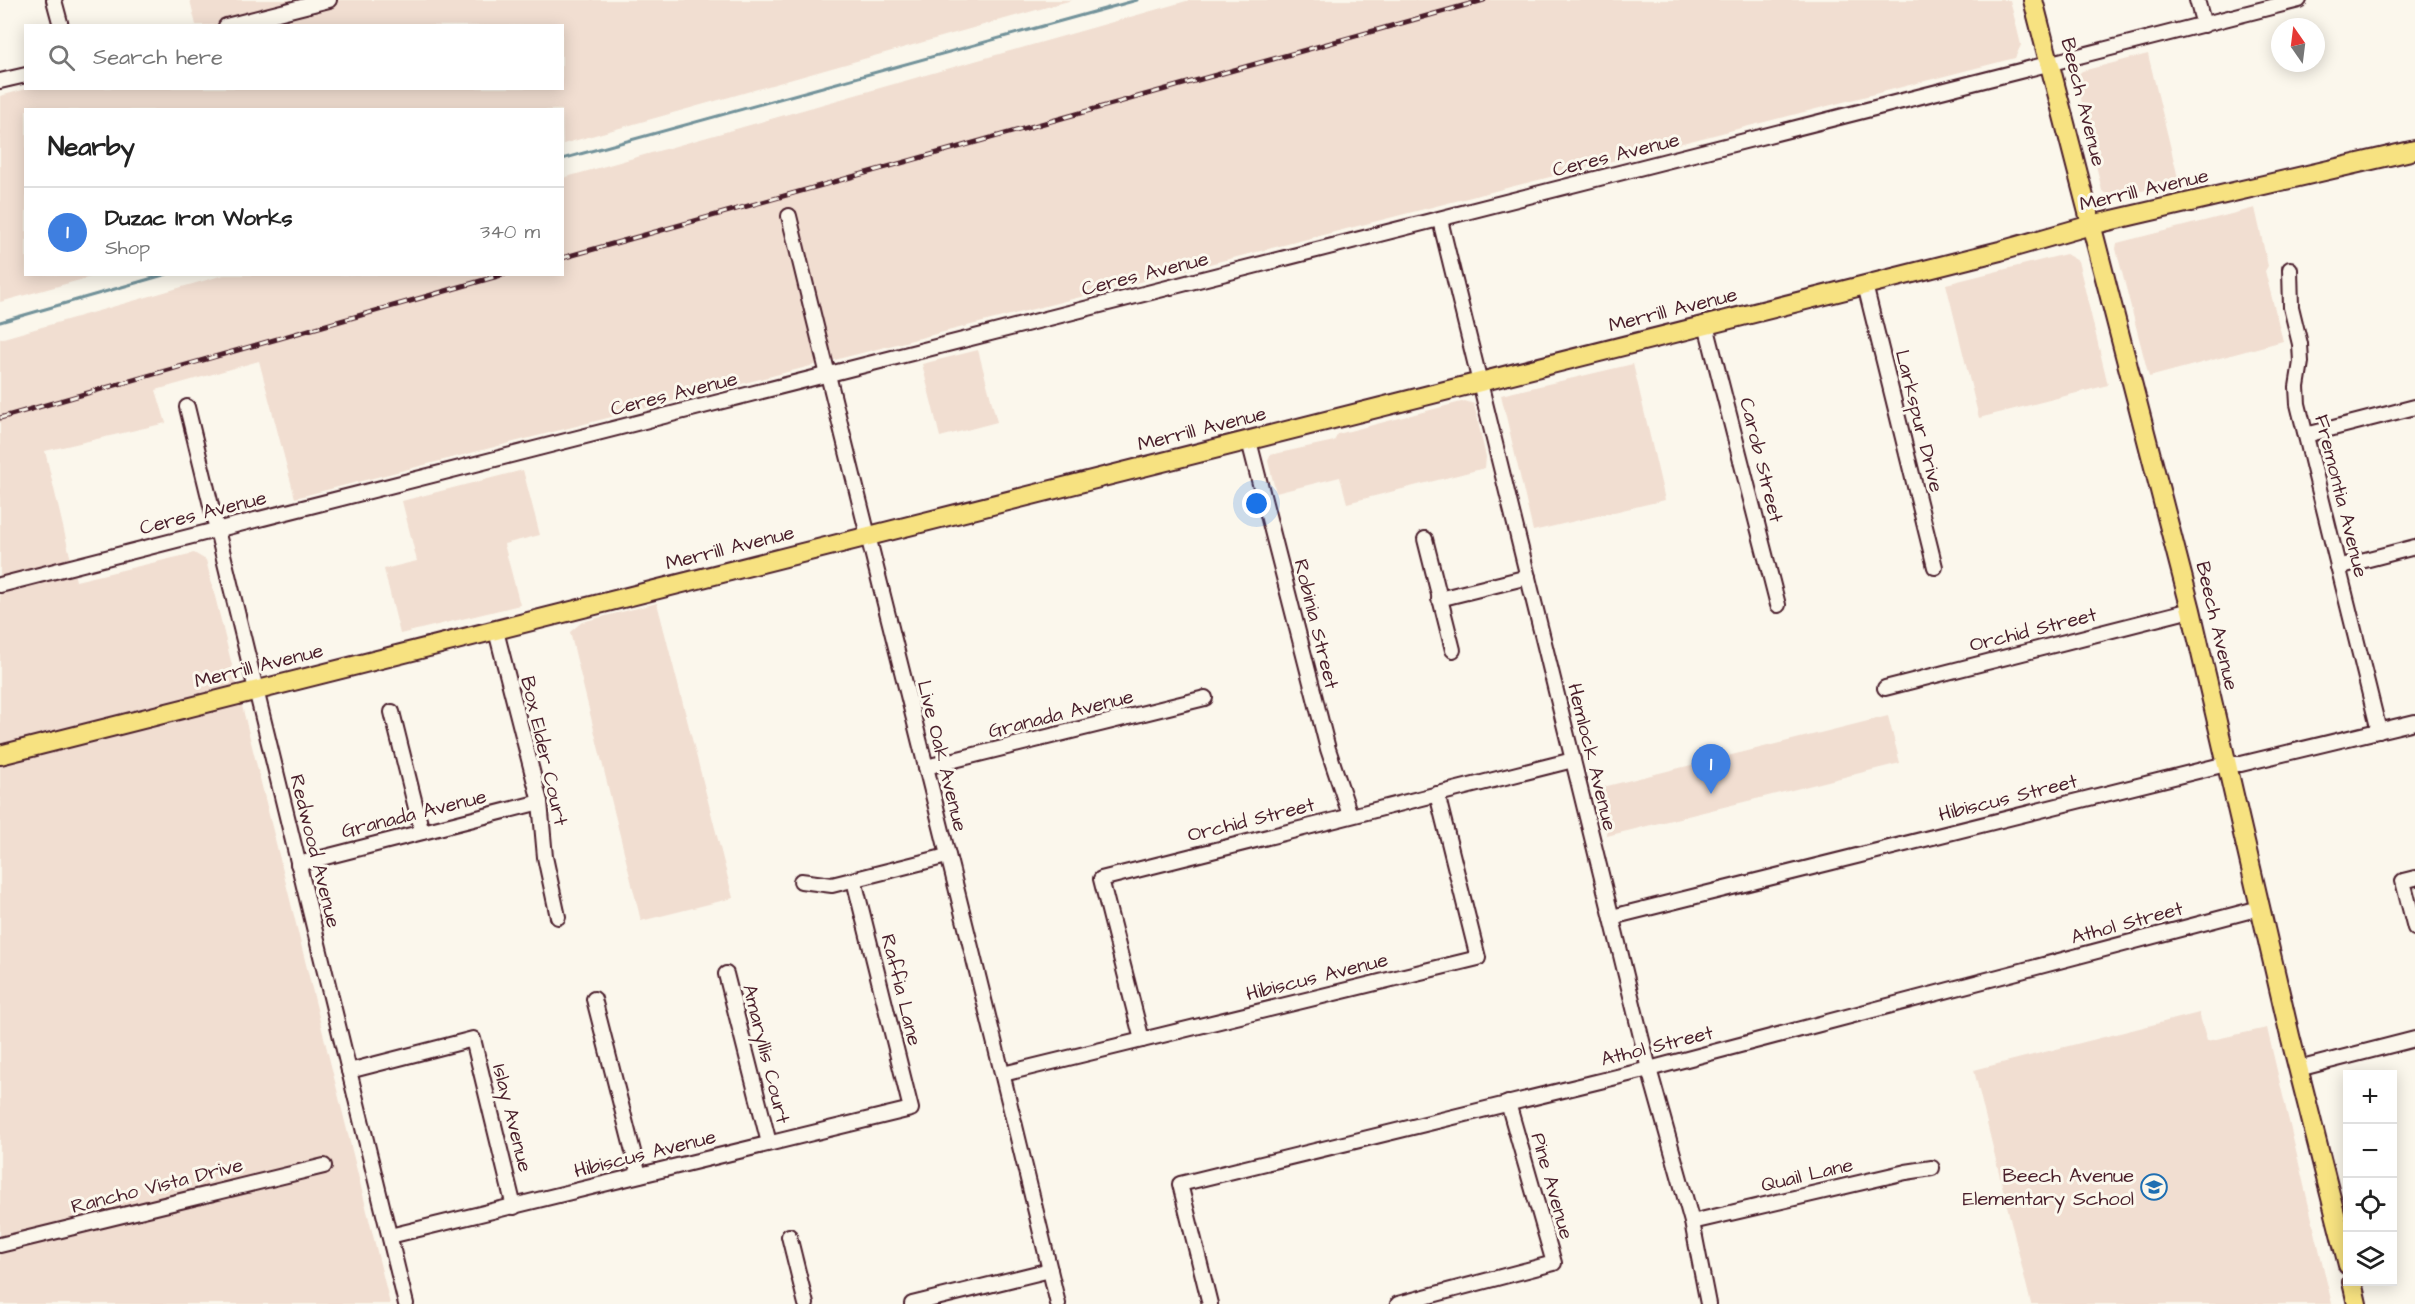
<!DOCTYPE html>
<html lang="en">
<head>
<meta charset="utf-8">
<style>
	:root { --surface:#fff; --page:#f6f6f6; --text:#222; --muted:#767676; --line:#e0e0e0; --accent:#1f6fb2 }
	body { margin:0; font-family:"Architects Daughter",sans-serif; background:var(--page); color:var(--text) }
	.controls { position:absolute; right:18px; bottom:18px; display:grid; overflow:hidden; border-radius:0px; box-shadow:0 3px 15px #0003 }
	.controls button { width:54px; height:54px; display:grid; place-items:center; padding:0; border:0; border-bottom:2px solid var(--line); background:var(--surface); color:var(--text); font:30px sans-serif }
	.compass { position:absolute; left:2271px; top:18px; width:54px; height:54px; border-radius:50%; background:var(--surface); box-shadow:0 3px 15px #0003; rotate:346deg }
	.you { position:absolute; left:1257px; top:504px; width:21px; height:21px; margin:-15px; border:4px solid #fff; border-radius:50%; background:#1a73e8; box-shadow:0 0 0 9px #1a73e833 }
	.badge { display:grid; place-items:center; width:39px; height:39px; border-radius:50%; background:var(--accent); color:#fff; font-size:20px; font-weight:700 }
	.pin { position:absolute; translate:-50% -50px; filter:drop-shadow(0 2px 3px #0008) }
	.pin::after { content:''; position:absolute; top:32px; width:21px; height:18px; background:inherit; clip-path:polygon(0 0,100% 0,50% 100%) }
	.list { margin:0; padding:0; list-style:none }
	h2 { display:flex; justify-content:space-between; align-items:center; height:78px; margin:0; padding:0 24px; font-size:26px }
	h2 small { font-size:20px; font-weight:400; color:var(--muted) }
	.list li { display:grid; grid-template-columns:39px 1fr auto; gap:18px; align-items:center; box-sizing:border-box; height:90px; padding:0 24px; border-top:2px solid var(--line) }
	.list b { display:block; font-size:22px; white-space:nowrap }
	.list p { margin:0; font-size:20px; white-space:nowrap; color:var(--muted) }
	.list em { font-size:20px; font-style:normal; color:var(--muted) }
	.icon { flex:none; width:33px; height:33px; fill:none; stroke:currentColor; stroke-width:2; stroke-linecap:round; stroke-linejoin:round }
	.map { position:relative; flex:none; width:2415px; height:1304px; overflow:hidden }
	.search { position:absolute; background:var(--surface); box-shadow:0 3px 15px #0003; left:24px; top:24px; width:540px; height:66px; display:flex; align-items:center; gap:15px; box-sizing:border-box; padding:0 21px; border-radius:0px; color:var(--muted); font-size:22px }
	.panel { position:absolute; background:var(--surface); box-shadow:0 3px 15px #0003; left:24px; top:108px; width:540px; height:168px; border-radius:0px }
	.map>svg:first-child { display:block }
	.built { fill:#f1ded1 }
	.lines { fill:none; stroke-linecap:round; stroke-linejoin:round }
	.stream { stroke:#72929a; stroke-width:3 }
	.minor-casing { stroke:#4a1f2b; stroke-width:18 }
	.major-casing { stroke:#4a1f2b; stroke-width:22 }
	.minor { stroke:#fbf7ec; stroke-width:14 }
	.major { stroke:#f7e281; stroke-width:18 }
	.rail-casing { stroke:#4a1f2b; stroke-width:5 }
	.rail { stroke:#fbf7ec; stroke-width:3; stroke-dasharray:9; stroke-linecap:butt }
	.labels { text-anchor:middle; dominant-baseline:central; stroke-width:6; stroke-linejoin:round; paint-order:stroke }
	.street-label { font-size:20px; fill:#4a1f2b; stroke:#fbf7ec }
	.poi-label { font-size:20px; fill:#4a1f2b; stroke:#fbf7ec; text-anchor:end }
</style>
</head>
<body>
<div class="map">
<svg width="2415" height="1304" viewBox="0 0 2415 1304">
	<rect width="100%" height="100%" fill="#fbf7ec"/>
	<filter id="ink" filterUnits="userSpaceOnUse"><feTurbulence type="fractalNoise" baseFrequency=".0167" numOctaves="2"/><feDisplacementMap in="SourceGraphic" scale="12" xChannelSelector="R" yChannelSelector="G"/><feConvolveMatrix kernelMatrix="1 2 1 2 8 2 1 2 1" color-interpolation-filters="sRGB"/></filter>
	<g filter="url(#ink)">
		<g class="built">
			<path d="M190,0h882l-509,144 -1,-34h-536v164l72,1 -98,27v-206l30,-8h532v-62l-366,-1z"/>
			<path d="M1190,0h820l11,45 -6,13 -1720,440 -36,-137 -103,29 10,33 -121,28 31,130 118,-28 12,7 184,744h-390v-965l224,-64 338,-1 1,-96z"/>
			<path d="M2148,54l31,128 -62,15 -6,-1 -9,-5 -26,-114 6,-6z"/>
			<path d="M2255,208l13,58 -3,5 18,70 -134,36 -33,-128 1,-6z"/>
			<path d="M2066,254l12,7 30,124 -129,33 -33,-134z"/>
			<path d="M978,350l19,72 -57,15 -18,-73z"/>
			<path d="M1633,364l32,136 -132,31 -32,-136z"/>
			<path d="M1465,401l9,3 12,53 -1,11 -138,35 -7,-26 -64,16 -8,-32 2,-6 64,-14 4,-7z"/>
			<path d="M523,470l17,65 -36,9 16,61 -120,29 -16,-65 33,-8 -15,-60z"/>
			<path d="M657,603l76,295 -92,23 -71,-289 12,-10z"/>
			<path d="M1888,716l12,47 -293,73 -12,-47z"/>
			<path d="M2199,1013l8,28 60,-13 65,276h-301l-57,-234z"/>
		</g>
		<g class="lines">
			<g class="stream">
				<path d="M562,159l575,-159"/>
				<path d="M0,322l167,-48"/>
			</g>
			<g class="minor-casing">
				<g id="minor">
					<path d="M54,0l7,26"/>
					<path d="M2197,0l7,25"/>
					<path d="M226,26l103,-26"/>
					<path d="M0,81l26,-6"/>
					<path d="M789,216c88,363 183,725 269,1088"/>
					<path d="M1440,220l209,849 43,153 16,82"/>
					<path d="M2290,269l1,38 9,37 1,18 -4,25 1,17 81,327"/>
					<path d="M1865,285l70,282"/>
					<path d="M1706,325l72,280"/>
					<path d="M187,407l219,897"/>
					<path d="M2306,435l109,-28"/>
					<path d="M1249,441l79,308 22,66"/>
					<path d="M1425,539l28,111"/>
					<path d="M2338,567l77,-20"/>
					<path d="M0,585l2299,-585"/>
					<path d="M1439,599l89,-22"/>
					<path d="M496,631l44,171 5,55 13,60"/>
					<path d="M1885,688l306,-78"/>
					<path d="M392,712l30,120"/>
					<path d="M926,767l279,-69"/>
					<path d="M298,864l242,-62"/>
					<path d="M2415,878l-12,3 12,47"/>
					<path d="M801,881l31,4 115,-29"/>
					<path d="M1612,917l614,-153h15l174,-42"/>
					<path d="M726,974l43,169"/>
					<path d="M594,999l45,176"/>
					<path d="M1142,1040l-41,-161 472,-119"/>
					<path d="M2298,1069l117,-30"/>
					<path d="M349,1071l124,-32 41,168"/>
					<path d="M1003,1074l475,-116 -41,-164"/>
					<path d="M1692,1222l214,-50 26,-4"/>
					<path d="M390,1236l521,-127 -57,-229"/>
					<path d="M789,1236l17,68"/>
					<path d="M0,1245l324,-79"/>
					<path d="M912,1304l138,-34"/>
					<path d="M1210,1304l-30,-120 469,-115 611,-161"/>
					<path d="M1398,1304l156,-41 -46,-160"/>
				</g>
			</g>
			<g class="major-casing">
				<g id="major">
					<path d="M2033,0l158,610 99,426 58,229"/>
					<path d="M0,755l2000,-504 91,-26 324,-75"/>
					<path d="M2352,1282l5,22"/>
				</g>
			</g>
			<use href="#minor" class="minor"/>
			<use href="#major" class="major"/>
			<g class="rail-casing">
				<g id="rail">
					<path d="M562,258l922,-258"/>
					<path d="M0,418l505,-144"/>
				</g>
			</g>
			<use href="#rail" class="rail"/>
		</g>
	</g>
	<defs>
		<g id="school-ring" transform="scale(1.35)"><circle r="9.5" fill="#fbf7ec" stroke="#1f6fb2" stroke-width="1.5"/><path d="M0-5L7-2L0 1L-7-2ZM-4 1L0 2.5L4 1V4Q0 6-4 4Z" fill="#1f6fb2"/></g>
	</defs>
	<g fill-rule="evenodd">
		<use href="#school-ring" x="2154" y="1187"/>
	</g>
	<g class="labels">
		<g class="street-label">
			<text transform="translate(2083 102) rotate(76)">Beech Avenue</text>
			<text transform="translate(1616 155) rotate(-14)">Ceres Avenue</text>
			<text transform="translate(2144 190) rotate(-13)">Merrill Avenue</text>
			<text transform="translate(1145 274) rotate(-14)">Ceres Avenue</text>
			<text transform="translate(1673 310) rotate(-14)">Merrill Avenue</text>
			<text transform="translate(674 394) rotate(-14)">Ceres Avenue</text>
			<text transform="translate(1919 421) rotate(76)">Larkspur Drive</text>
			<text transform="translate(1202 429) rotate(-14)">Merrill Avenue</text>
			<text transform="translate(1761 460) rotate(76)">Carob Street</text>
			<text transform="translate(2341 496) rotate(76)">Fremontia Avenue</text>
			<text transform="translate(203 513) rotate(-14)">Ceres Avenue</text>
			<text transform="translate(730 548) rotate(-14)">Merrill Avenue</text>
			<text transform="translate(1316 624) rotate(76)">Robinia Street</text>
			<text transform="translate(2217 626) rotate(77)">Beech Avenue</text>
			<text transform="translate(2033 630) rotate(-14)">Orchid Street</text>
			<text transform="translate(259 666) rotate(-14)">Merrill Avenue</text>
			<text transform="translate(1061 714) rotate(-14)">Granada Avenue</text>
			<text transform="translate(544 751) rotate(77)">Box Elder Court</text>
			<text transform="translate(942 756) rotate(76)">Live Oak Avenue</text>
			<text transform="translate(1592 757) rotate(76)">Hemlock Avenue</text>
			<text transform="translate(2008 798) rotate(-14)">Hibiscus Street</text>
			<text transform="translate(414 814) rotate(-14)">Granada Avenue</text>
			<text transform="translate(1251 820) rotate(-14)">Orchid Street</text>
			<text transform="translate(315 851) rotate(76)">Redwood Avenue</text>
			<text transform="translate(2127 923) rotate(-15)">Athol Street</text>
			<text transform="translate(1317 977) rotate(-14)">Hibiscus Avenue</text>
			<text transform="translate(901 990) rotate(76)">Raffia Lane</text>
			<text transform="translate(1657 1046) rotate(-14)">Athol Street</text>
			<text transform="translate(766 1054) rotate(76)">Amaryllis Court</text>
			<text transform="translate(512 1118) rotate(76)">Islay Avenue</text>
			<text transform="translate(645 1154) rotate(-14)">Hibiscus Avenue</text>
			<text transform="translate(1807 1175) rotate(-13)">Quail Lane</text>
			<text transform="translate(157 1186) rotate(-14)">Rancho Vista Drive</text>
			<text transform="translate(1552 1186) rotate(74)">Pine Avenue</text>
		</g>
		<g class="poi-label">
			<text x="2134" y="1176">Beech Avenue<tspan x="2134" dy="23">Elementary School</tspan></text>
		</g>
	</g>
</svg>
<div class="controls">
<button>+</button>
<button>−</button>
<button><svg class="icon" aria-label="locate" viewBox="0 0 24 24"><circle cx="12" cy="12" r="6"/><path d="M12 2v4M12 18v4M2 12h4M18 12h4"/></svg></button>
<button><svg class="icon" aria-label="layers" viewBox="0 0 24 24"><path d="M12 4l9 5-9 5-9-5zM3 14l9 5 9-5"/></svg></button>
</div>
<svg class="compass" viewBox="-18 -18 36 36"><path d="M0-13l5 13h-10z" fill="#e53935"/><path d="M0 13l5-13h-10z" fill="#767676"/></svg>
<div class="you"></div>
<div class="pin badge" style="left:1711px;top:794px;background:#3f7fe0">1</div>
<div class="search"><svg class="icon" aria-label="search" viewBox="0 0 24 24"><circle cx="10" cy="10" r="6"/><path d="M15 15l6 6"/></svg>Search here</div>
<section class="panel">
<h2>Nearby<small></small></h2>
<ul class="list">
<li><span class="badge" style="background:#3f7fe0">1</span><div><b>Duzac Iron Works</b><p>Shop</p></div><em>340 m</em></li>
</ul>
</section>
</div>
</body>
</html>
